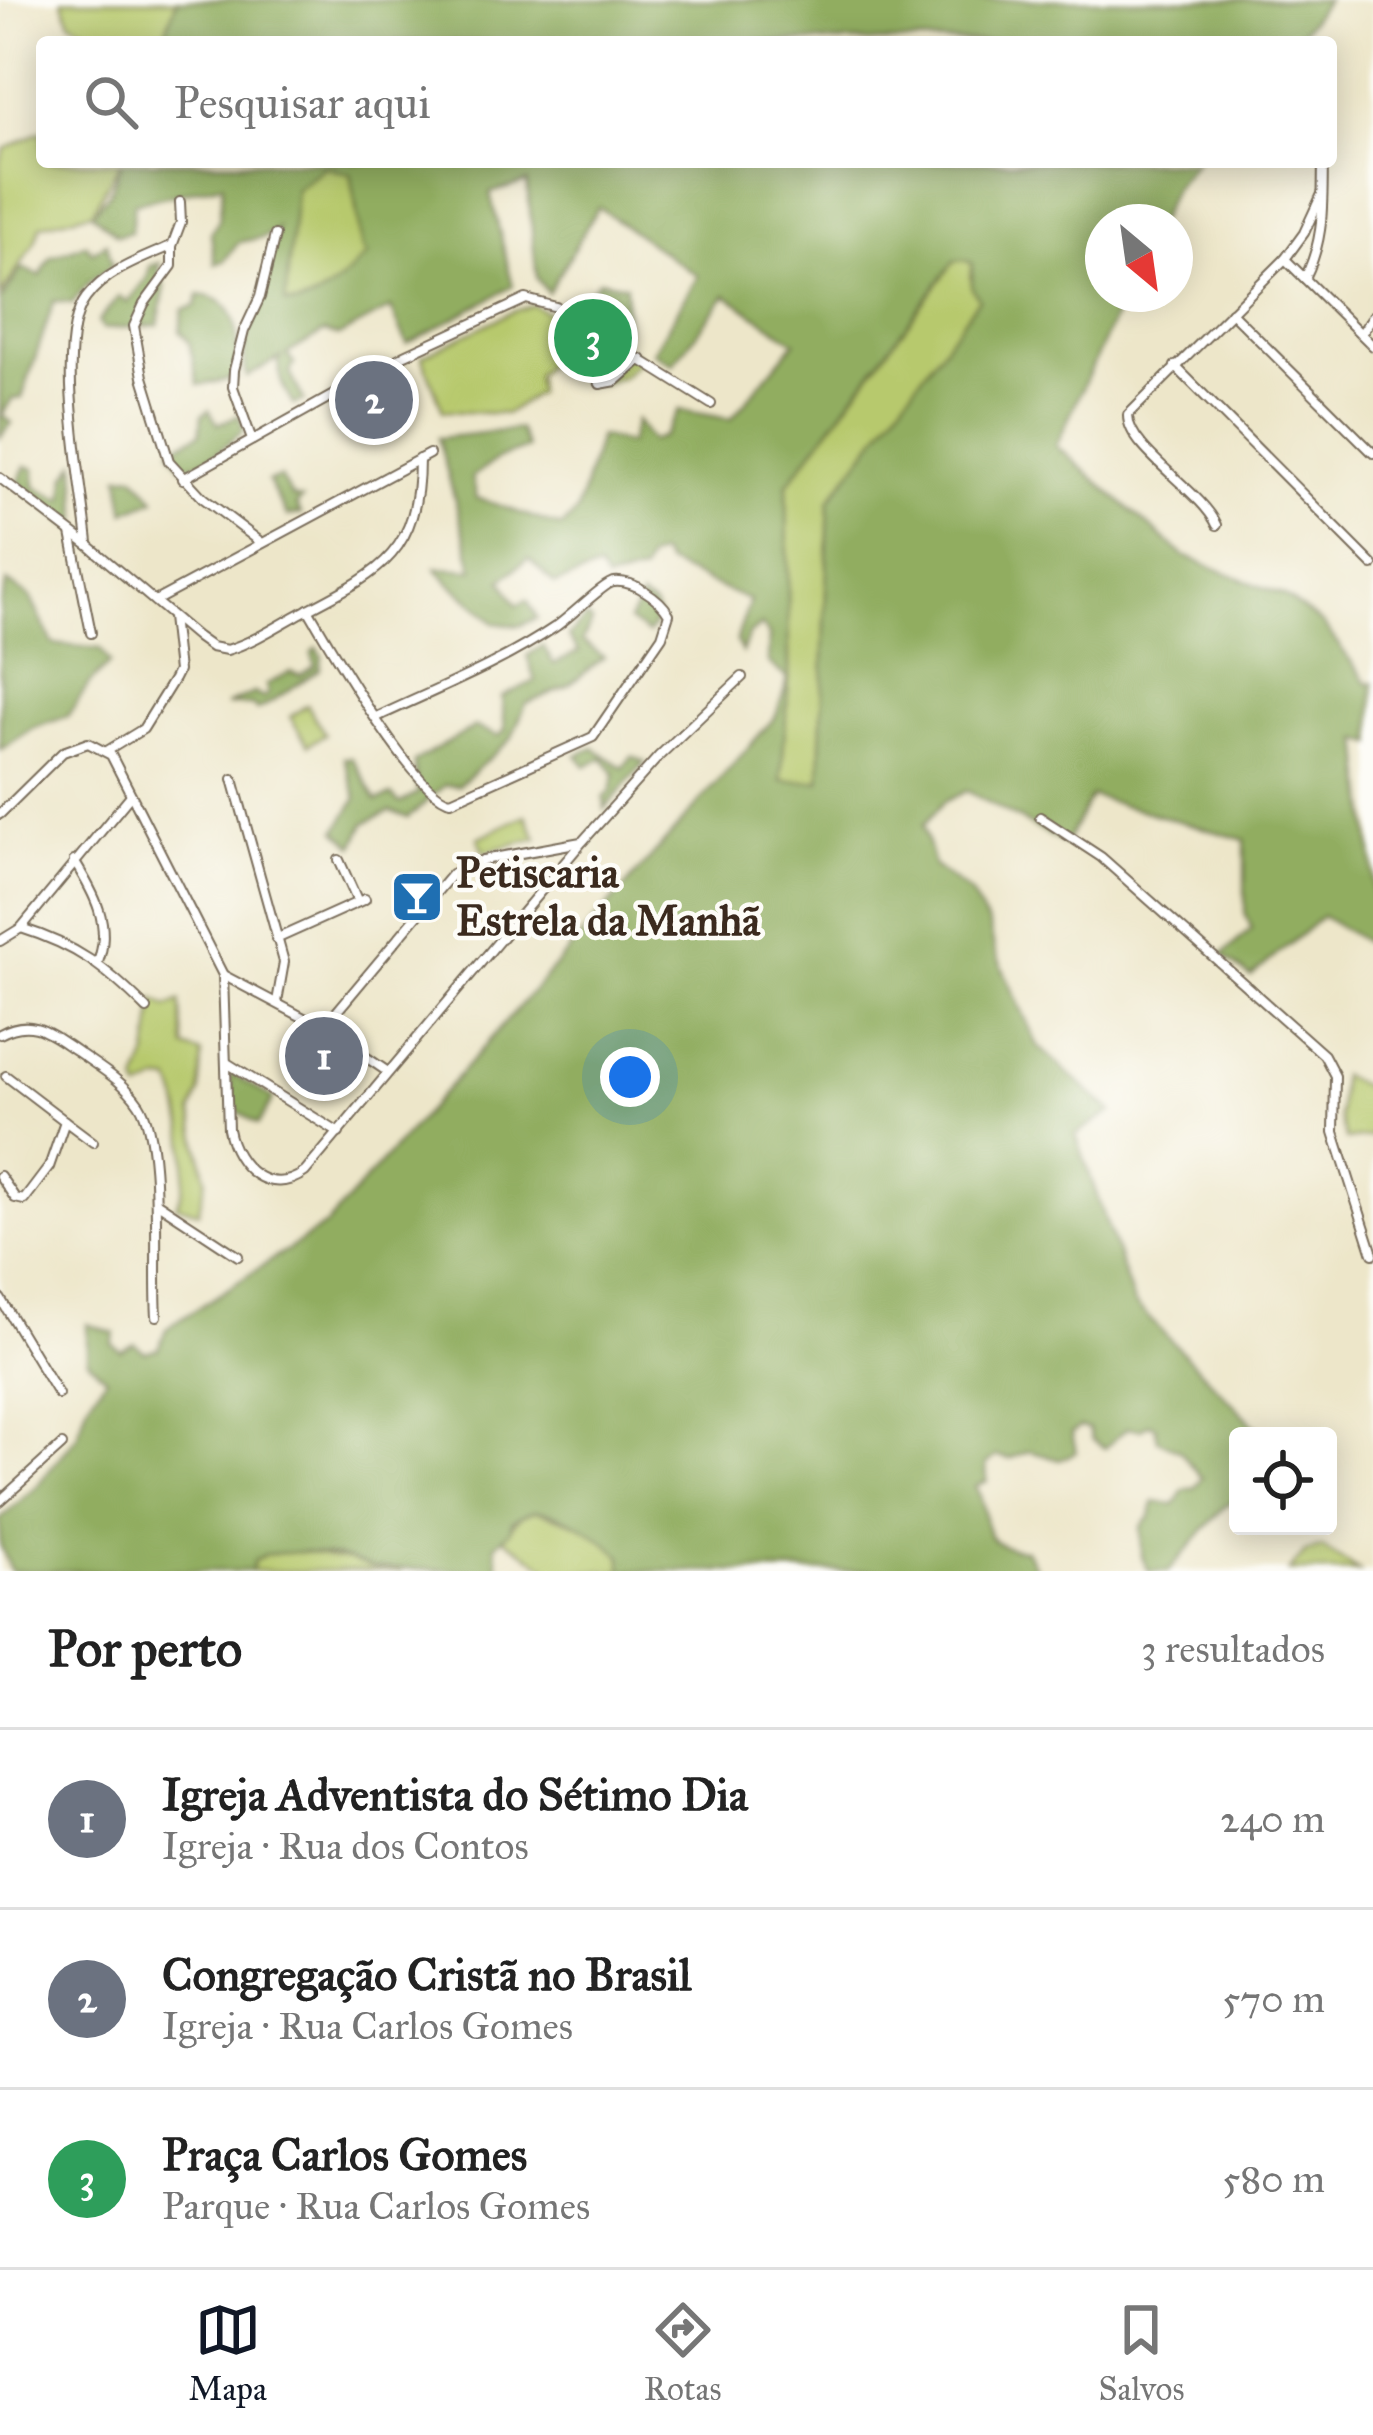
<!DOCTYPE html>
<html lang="pt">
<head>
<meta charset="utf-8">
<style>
	:root { --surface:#fff; --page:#f2f2f2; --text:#222; --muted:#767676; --line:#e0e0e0; --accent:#111827 }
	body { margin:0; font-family:"IM FELL Great Primer",serif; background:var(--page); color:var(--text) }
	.controls { position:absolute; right:36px; bottom:36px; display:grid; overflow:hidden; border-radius:12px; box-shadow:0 6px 30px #0003 }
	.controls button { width:108px; height:108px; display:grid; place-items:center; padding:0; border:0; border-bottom:3px solid var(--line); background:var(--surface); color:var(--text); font:60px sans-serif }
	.compass { position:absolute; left:1085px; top:204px; width:108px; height:108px; border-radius:50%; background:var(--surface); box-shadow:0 6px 30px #0003; rotate:151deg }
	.you { position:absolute; left:630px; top:1077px; width:42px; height:42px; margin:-30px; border:9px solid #fff; border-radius:50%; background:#1a73e8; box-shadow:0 0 0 18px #1a73e833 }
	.badge { display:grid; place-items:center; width:78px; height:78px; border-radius:50%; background:var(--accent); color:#fff; font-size:39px; font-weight:700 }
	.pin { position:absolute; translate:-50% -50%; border:6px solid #fff; box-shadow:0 3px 12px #0006 }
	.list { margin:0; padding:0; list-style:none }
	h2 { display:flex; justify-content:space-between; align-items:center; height:156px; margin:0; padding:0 48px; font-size:51px }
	h2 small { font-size:39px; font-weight:400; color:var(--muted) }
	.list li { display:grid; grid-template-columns:78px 1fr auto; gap:36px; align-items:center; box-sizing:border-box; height:180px; padding:0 48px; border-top:3px solid var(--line) }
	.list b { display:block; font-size:45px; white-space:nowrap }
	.list p { margin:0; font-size:39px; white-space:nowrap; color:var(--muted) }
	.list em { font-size:39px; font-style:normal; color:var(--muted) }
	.icon { flex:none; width:66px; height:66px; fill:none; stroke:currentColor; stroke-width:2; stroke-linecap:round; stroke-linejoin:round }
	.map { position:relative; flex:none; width:1373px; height:1571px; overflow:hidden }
	.search { position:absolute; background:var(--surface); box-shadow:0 6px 30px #0003; left:36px; right:36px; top:36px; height:132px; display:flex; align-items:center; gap:30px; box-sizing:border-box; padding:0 42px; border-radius:12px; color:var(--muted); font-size:45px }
	.sheet { height:696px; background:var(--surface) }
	nav { display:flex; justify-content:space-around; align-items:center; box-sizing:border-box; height:168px; border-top:3px solid var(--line); background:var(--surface); font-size:33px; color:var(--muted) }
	nav a { display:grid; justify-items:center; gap:6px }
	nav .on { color:var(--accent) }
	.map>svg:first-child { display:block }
	.green { fill:#b7c96d; stroke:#797a46; stroke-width:3 }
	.forest { fill:#91ad60; stroke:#666c3f; stroke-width:3; fill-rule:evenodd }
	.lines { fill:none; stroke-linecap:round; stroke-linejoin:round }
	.minor-casing { stroke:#796c5a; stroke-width:12 }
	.minor { stroke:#fff; stroke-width:8 }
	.labels { text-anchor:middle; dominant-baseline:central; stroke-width:9; stroke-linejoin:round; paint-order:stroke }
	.poi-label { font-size:42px; font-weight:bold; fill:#3b2a1e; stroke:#fdfcf7; text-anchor:start }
</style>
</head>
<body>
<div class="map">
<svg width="1373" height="1571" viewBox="0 0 1373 1571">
	<rect width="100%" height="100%" fill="#fdfcf7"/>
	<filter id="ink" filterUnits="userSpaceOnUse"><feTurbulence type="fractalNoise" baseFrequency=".00833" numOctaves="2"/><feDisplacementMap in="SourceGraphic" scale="24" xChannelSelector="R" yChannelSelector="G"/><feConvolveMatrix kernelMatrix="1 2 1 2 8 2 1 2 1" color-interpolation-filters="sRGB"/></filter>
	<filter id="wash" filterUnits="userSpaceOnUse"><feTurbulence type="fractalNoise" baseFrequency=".004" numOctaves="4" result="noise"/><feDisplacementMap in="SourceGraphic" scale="48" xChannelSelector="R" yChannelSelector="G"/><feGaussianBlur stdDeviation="2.7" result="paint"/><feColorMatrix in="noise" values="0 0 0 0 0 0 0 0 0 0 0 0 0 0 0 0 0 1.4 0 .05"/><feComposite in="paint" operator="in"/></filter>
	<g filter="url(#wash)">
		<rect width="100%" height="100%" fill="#ede6c9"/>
		<g class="green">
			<path d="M62,0h115l-15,42h-63l-1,-6 -28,-15z"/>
			<path d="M42,131v31h78l-28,50 -51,13 -8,21 -33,50v-135l5,-12z"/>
			<path d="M324,167l27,6 11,75 6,8c-22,20 -52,53 -84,47l12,-114z"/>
			<path d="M964,260l9,3 -3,13 10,23 -151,202 -9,281 -40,-1 9,-102 -2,-194 167,-224z"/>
			<path d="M533,305l21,11 12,29 -30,30 1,18 -31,21 -63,-3 -21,-55 90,-44z"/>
			<path d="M571,317l70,42 -19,18 -22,7z"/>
			<path d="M307,705l18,29 -17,11 -18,-28z"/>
			<path d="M526,815l11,23 -53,14 -6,-14z"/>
			<path d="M155,1000l13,7 12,-6 5,47 17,6 -2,39 -8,20 14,66 -8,33 -22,-7c17,-25 9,-98 -5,-123l-11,-1 -20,10 -3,-8 11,-28z"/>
			<path d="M1341,1075l32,16v45l-27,4 -7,-23z"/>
			<path d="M537,1511c31,9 74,21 88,53l-3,7h-70l-49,-33c12,-13 13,-26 34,-27z"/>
			<path d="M1322,1547l37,24h-70l16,-19z"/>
			<path d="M303,1552l100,19h-152l3,-10 12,-8z"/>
		</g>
		<g class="forest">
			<path d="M177,0h1150l-34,42h-1131z"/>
			<path d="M122,162h1073l-21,25 -16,35h-55v72h22l-69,152 128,110 99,39 40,29 45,60 5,-1v61l-13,-5 13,126v82l-51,-31 -71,61 -29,-22 30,-26 -7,-16v-73l-154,-44 -26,48 -98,-53 -23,11 -21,24 11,40 36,27 19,32 6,26 43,95 74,66 -36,23 58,168 131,133h-27v63l-15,9 -54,63h-20l-7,-14 -1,-30 10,-11 3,-14 21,2 9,-14 11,-2 7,-10 -22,-27 -22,-11 -3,-14 -7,-2 -7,5 -14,-1 -22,20 -13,-9 -3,-10 -9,-2 -8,6 4,19 -16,8 -31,-9 -19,8 -13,-3 -11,8 1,17 -12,5c21,34 -6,59 51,64l11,21h-415v-15c-20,-18 -55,-43 -84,-45 -11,0 -16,6 -26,10l-2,10 -15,14 4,26 -125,-3 -39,-12 -32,-4 -37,2 -12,7 -3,10h-240l-11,-27v-25l37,-33 40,-50 11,-34 18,-24 -19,-19v-35l28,9 -3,11 9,7 14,-7 10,8 13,-3 8,-20 161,-105 449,-508 12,-37 -20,-17 1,-27 -8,-10 -12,10 -7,17 -6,-11 14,-40 -83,-37 -7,-10 -12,5 -6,14 -36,8 -8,-12 -43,15 -27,-26 -26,22 15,25 10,-5 10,18 -18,8 -25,-3c-18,-21 -41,-33 -58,-55l38,2 -36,-132 81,-9 8,19 -28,10 -27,19 5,21 84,29 16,-15 22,-76 30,8 7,-24 15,21 13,-5 15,-26 52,9 64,-77 -69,-47 -53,69 -20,-12 45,-76 -100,-69 -50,86 -11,-14 -10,-97 -37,11 23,93 -106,58 -16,-36 -52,28 -15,-4 -37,22 7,10 -4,9 14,28 -11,4 -11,-21 -4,-23 5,-5 -36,21c-8,-33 5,-52 15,-83 7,-21 10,-44 15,-66l-12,9 -26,5 -15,19 -9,3 -4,-31 8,-13 4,-36 -89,19 -3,29 -14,3 -25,-22 17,-19zM324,167l27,7 11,75 5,6c-21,21 -51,55 -82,48l11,-114zM964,260l8,3v25l7,11 -150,202 -9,280h-39l8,-102 -2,-194 167,-224z"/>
			<path d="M107,243l5,22 -23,17 -17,21 -18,-2 -32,97 -10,1 -10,16 10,8 -12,14v-135l22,-34 18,8 11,-19 35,-13 6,8z"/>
			<path d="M160,263l-2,13 7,10 -7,39 -55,4 -5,-7 21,-26 8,6 20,-24 3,-12z"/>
			<path d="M599,280l27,5 -1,45 -11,3 -38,-24z"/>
			<path d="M199,295c46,4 37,47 38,83l-39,7 -9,-43 -9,-11 3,-21 13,-4z"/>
			<path d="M209,410l9,14 21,-9 5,15c-17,15 -39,36 -63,36l-10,-17 29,-16 2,-18z"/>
			<path d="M76,463l2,55 -5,10 -55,-45 8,-17 9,3v18l29,13 2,-23z"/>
			<path d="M135,475l20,24 -30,13 -5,-36z"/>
			<path d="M280,477l12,20 10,2 -6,6 5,9 -14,2 -19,-35z"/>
			<path d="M7,582l23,15 23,47 47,5 10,14 -21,21 -21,32 -35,12 -33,22v-144z"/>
			<path d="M641,598l13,8 5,11 -11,17 -19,-13z"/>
			<path d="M587,617l5,5 -10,19 22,16 -36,29 -42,18 -15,35 -53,47 -13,-1 -37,33 -17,-7 -26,12 -11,23 -17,-16 20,-32 -13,-40h8l25,43 14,-6 9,8 18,-10 -4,-31 61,-35 24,9 6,-6 -3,-33 33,-16 -8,-25 16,-10 11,18 25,-12 -11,-16z"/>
			<path d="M317,648l5,8 -2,13 -55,37 -8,4 -5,-5h-26l28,-12 9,5 5,-4 -2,-9 24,-13 10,3 15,-9 -3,-13z"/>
			<path d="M594,748l29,20 9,-12 13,6 -40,47 -1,-11 7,-7 4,-17 -12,-16 -17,8 -9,-11z"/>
			<path d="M230,1072l43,27 -15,26 -25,-17z"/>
		</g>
	</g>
	<g filter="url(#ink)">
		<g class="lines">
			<g class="minor-casing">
				<g id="minor">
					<path d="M180,202l1,20 -9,24v20l-28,38 -10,22 9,51 26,84 34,37 59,45"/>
					<path d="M1285,259l88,87"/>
					<path d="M1305,278c20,-40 17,-73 18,-116"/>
					<path d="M1231,312l142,141"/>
					<path d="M572,318l28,66 16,-3 25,-22"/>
					<path d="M1361,334l12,-18"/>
					<path d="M1175,366l198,199"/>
					<path d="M252,440l-19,-53 1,-17 10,-39 16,-34 15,-62"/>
					<path d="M0,478l88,67 109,92 14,10 16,3c27,-8 52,-25 76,-38 76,-40 116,-57 116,-153"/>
					<path d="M183,479l222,-124 121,-56 30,8 155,97"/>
					<path d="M1217,525c-16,-35 -90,-76 -89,-110l157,-156 19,-26 18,-39"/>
					<path d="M71,533l20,100"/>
					<path d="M88,543c-5,-56 -35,-202 -2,-245 20,-27 55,-39 85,-52"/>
					<path d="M155,601l274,-147"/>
					<path d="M308,609c21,36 108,188 143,192l142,-64 69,-101 7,-22c-9,-16 -36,-34 -55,-32 -9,0 -46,37 -59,45 -55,37 -118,62 -178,90"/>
					<path d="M107,751l36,-22 31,-50 4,-8 -6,-54"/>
					<path d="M233,779l51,183 -7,40"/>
					<path d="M0,814l63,-62 25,-9 23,12 112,220 5,154c7,38 41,69 77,43l277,-330 77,-86 83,-79"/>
					<path d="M1040,817l61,40 223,198 11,21 -1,56 39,122"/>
					<path d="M339,860l19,42"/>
					<path d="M74,861c20,32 38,63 24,101"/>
					<path d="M21,928c57,18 85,40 126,81"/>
					<path d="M276,939l89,-40"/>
					<path d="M0,941l21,-13 110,-133"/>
					<path d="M223,975l100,53 65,44"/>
					<path d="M323,1028l129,-154 31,-14 98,-18"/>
					<path d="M0,1034c31,-17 48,-2 75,16 22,16 48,30 64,54 25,38 14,160 18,212"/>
					<path d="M227,1063l112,70"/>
					<path d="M65,1121l28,21"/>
					<path d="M0,1176l15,22 9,2 25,-33 16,-46 -59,-45"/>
					<path d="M156,1202l82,54"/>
					<path d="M0,1298l58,96"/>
					<path d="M0,1501l62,-56"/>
				</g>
			</g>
			<use href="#minor" class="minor"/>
		</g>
	</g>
	<defs>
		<g id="bar-square" transform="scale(2.7)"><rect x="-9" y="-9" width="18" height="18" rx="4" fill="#1f6fb2" stroke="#fdfcf7"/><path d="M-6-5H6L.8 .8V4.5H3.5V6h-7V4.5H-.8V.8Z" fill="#fff"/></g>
	</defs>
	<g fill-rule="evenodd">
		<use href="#bar-square" x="417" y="897"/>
	</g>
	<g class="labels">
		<g class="poi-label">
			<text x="456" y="873">Petiscaria<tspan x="456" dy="48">Estrela da Manhã</tspan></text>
		</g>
	</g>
</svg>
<div class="controls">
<button><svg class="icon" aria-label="locate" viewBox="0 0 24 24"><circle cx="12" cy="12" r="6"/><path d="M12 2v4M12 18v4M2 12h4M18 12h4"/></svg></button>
</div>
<svg class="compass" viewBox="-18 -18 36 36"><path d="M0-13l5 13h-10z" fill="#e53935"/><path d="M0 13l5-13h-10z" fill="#767676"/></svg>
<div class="you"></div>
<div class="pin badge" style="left:324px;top:1056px;background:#6b7280">1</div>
<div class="pin badge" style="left:374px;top:400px;background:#6b7280">2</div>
<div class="pin badge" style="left:593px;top:338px;background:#2e9e5b">3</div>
<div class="search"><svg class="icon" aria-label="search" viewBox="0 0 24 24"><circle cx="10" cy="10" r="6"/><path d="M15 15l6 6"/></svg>Pesquisar aqui</div>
</div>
<section class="sheet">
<h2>Por perto<small>3 resultados</small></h2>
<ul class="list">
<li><span class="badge" style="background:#6b7280">1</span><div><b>Igreja Adventista do Sétimo Dia</b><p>Igreja · Rua dos Contos</p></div><em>240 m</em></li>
<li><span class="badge" style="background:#6b7280">2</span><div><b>Congregação Cristã no Brasil</b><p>Igreja · Rua Carlos Gomes</p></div><em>570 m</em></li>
<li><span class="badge" style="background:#2e9e5b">3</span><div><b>Praça Carlos Gomes</b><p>Parque · Rua Carlos Gomes</p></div><em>580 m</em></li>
</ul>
</section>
<nav>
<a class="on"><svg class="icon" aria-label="map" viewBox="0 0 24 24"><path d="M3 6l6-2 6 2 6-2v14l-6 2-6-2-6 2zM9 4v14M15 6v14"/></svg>Mapa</a>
<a><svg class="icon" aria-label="directions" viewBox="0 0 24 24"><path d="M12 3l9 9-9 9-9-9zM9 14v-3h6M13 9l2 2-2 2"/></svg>Rotas</a>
<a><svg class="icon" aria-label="saved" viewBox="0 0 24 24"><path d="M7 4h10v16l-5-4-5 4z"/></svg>Salvos</a>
</nav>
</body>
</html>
